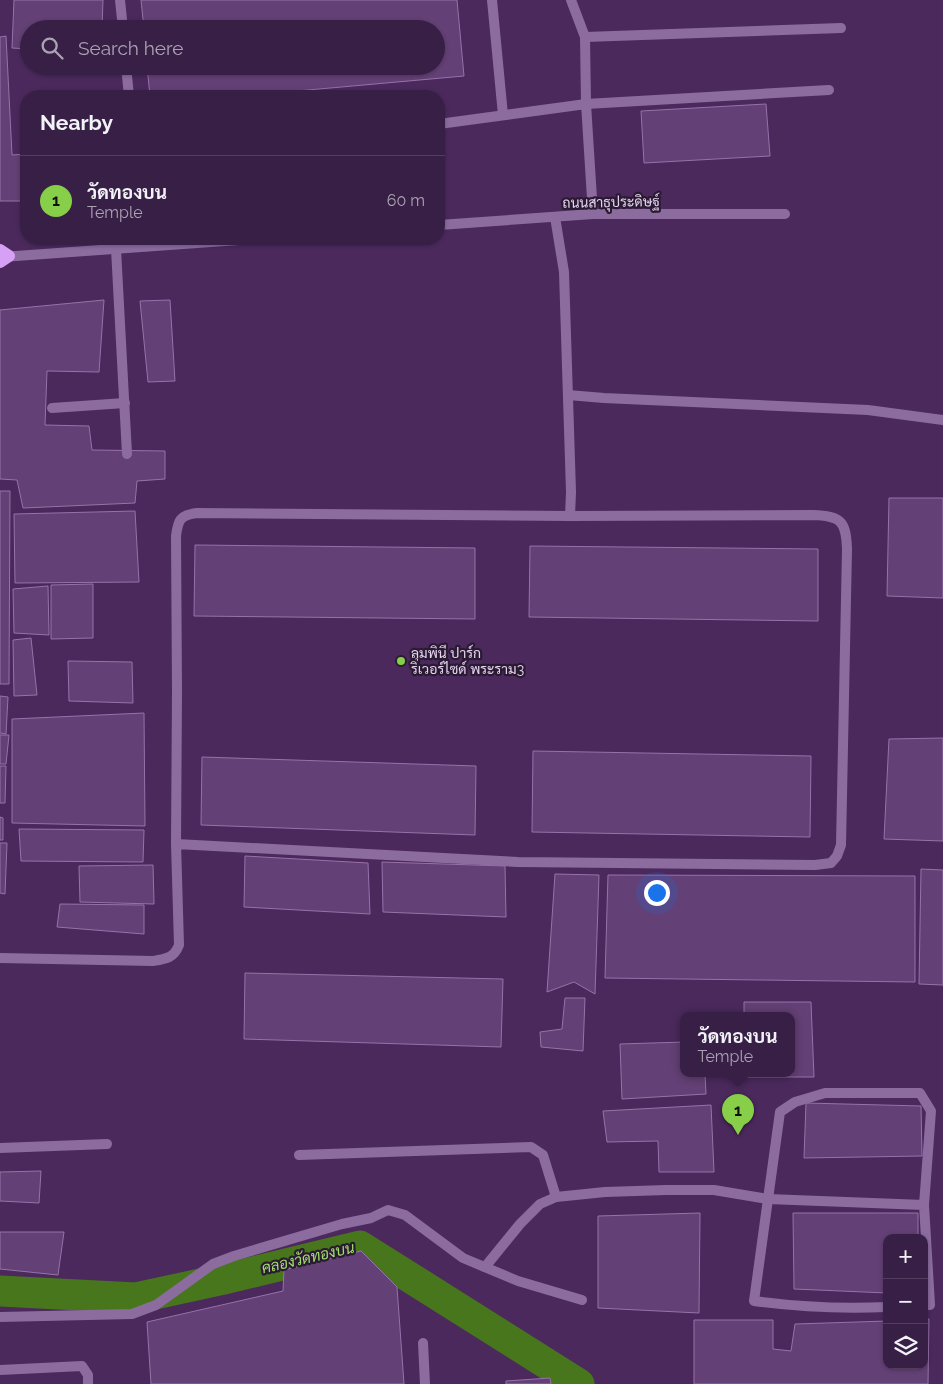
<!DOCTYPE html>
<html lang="en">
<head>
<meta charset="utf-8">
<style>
	:root { --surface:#381f46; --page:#3f274d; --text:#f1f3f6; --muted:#aba2b3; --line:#523d5f; --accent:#88cf49 }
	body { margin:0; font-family:Raleway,Sarabun,sans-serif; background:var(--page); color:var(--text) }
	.controls { position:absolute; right:15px; bottom:15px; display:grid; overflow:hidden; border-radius:10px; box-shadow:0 1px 4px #0004 }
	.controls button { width:45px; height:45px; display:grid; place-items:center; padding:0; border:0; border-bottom:1px solid var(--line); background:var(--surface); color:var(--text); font:25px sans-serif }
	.you { position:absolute; left:656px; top:892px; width:18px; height:18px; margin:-12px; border:4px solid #fff; border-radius:50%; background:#1a73e8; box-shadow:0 0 0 8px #1a73e833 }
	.badge { display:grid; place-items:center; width:32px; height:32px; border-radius:50%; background:var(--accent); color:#111; font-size:16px; font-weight:700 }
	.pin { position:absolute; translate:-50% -41px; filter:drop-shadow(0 1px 2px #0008) }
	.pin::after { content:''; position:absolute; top:26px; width:18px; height:15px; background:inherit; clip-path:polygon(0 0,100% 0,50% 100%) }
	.popup { position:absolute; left:680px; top:1012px; width:115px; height:65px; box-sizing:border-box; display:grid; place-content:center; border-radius:10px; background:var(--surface); filter:drop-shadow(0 1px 4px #0005); font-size:16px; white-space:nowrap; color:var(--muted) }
	.popup b { font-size:19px; color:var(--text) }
	.popup::after { content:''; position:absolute; left:50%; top:100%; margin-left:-10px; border:10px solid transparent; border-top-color:var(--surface) }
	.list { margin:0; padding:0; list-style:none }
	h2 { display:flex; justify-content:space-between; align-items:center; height:65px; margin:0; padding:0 20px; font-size:21px }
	h2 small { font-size:16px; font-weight:400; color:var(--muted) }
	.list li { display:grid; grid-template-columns:32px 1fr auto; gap:15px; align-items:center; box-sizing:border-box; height:90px; padding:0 20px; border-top:1px solid var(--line) }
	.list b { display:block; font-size:19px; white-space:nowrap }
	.list p { margin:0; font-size:16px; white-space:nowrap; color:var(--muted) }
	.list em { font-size:16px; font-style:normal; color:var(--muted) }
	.icon { flex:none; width:28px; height:28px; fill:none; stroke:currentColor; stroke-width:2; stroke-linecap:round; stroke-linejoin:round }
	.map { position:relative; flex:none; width:943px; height:1384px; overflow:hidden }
	.search { position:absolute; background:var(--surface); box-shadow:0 1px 4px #0004; left:20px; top:20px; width:425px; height:55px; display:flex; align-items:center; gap:12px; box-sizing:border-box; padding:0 18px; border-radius:28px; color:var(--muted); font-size:19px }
	.panel { position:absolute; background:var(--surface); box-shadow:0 1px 4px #0004; left:20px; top:90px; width:425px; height:155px; border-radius:20px }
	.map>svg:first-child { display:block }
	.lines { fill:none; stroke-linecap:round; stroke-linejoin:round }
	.canal { stroke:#48761d; stroke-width:31 }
	.building { fill:#634075; stroke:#9772ab }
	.service { stroke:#8c6c9f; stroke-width:10 }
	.minor { stroke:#8c6c9f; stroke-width:10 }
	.tertiary { stroke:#8c6c9f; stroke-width:10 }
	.primary { stroke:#d6a1f4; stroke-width:12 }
	.poi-dot { fill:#88cf49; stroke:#2a1b32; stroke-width:2 }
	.labels { text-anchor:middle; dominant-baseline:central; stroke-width:4.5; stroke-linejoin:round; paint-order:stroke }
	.street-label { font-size:14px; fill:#e5d2f1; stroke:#2a1b32 }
	.poi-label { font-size:14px; fill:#e5d2f1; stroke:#2a1b32; text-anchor:start }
	.water-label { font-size:15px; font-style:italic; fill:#a1df6f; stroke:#2a1b32 }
</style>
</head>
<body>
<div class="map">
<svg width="943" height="1384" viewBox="0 0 943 1384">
	<rect width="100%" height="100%" fill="#4b295d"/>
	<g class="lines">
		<path class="canal" d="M0,1291l136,7 92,-20 132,-32 219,138"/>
	</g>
	<g class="building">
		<path d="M14,0h89l-1,29h-73v20l-17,-1z"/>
		<path d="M141,0h316l7,76 -223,20h-91l-3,-30h289v-37h-292z"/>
		<path d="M6,36l6,119 14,-1v47h-26v-164z"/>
		<path d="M766,104l4,52 -126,7 -3,-52z"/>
		<path d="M104,300l-5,72 -52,-1 -2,54 44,1 3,24 73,1v28l-28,2 -2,22 -112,5 -6,-28 -17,-1v-169z"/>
		<path d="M170,300l5,81 -27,1 -8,-81z"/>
		<path d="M0,491h10l-1,193h-9z"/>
		<path d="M889,498h54v100l-56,-2z"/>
		<path d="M135,511l4,71 -124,1 -1,-69z"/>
		<path d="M195,545l280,3v71l-281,-3z"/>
		<path d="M530,546l288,3v72l-289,-4z"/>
		<path d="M93,584v54l-42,1v-54z"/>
		<path d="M48,586l1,49 -35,-2 -1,-44z"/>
		<path d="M31,638l6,57 -23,1 -1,-56z"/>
		<path d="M68,661l64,1 1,41 -64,-2z"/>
		<path d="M0,696l8,1 -2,37 -6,-1z"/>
		<path d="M144,713l1,113 -133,-3v-104z"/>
		<path d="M0,735h9l-3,29h-6z"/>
		<path d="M943,738v103l-59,-2 5,-100z"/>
		<path d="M533,751l278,5 -1,81 -278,-5z"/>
		<path d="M202,757l274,9 -1,69 -274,-10z"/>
		<path d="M0,766h6l-1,37h-5z"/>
		<path d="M0,817l3,1v22h-3z"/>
		<path d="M19,829l125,1 -1,32 -122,-1z"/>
		<path d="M0,843h7l-2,51 -5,-1z"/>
		<path d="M245,856l123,7 2,51 -126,-7z"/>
		<path d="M382,862l123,4 1,51 -123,-5z"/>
		<path d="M153,865l1,39 -74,-2 -1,-36z"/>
		<path d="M921,869l22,1v115l-24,-1z"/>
		<path d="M555,874l44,1 -4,119 -21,-12 -27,10z"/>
		<path d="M608,875l307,1v106l-310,-4z"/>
		<path d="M60,904l84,1v29l-87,-7z"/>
		<path d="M245,973l258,6 -2,68 -257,-8z"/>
		<path d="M565,998h20l-2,53 -42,-4 -1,-15 22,-3z"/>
		<path d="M744,1002h67l3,75h-70v-3h48v-58h-48z"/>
		<path d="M684,1042v32h21l1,20 -84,5 -2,-55z"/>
		<path d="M806,1103l115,3 1,50 -118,2z"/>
		<path d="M711,1105l3,67h-55l-1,-31 -51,1 -4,-31z"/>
		<path d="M41,1171l-2,32 -39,-2v-29z"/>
		<path d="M700,1213l-1,100 -101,-5v-92z"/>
		<path d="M793,1213h125v25h-31v55l-93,-4z"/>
		<path d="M0,1232h64l-6,43 -58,-6z"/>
		<path d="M361,1251l36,36 7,97h-253l-4,-62 136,-31 1,-21z"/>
		<path d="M924,1319h5l-1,65h-234v-64h79v29l18,2 4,-27 92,-3v44h37z"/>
		<path d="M550,1378l1,6h-45v-3z"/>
	</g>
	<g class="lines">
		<g class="service">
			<path d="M120,0l3,29"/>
			<path d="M492,0l11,115"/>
			<path d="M571,0l14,37 1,67 7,110"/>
			<path d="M585,37l256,-9"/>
			<path d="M126,66l3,30"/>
			<path d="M439,124l147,-20 243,-14"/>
			<path d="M555,217l9,55 7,220"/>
			<path d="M568,395l36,3 264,12 75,10"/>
			<path d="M52,408l73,-5"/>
			<path d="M0,1148l107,-4"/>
			<path d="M299,1155l232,-8 12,8 13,42"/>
			<path d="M924,1205l-156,-6 12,-87 15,-10 30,-9h95l11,18 -7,94 6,100h-6"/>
			<path d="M485,1267l35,-43 20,-20 16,-7 49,-5 61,-2h48l54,9 -14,102c44,6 88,8 133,6"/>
			<path d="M0,1370l82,-4 6,9v9"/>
		</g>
		<g class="minor">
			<path d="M116,249l11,205"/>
			<path d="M176,844l1,-153 -1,-155c2,-16 4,-21 21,-23l373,3"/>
			<path d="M0,958l153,3c13,-2 21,-3 26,-16l-3,-101 342,18 297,3 16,-2 6,-7 4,-11 6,-296c-1,-28 -6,-33 -34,-34l-243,1 1,-24"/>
			<path d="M0,1317l132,-3 24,-9 57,-41 21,-8 108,-32 29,-6 17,-8 17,5 58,43 55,23 64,19"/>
			<path d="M423,1343l2,41"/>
		</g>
		<g class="tertiary">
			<path d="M439,225l154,-11h192"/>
			<path d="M2,257l251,-18"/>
		</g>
		<path class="primary" d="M0,250l9,6 -9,6"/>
	</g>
	<circle class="poi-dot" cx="401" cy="661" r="5"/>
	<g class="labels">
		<g class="street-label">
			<text transform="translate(611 202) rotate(-1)">ถนนสาธุประดิษฐ์</text>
		</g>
		<g class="poi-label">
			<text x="411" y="653">ลุมพินี ปาร์ก<tspan x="411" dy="16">ริเวอร์ไซด์ พระราม3</tspan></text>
		</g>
		<g class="water-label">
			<text transform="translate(308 1258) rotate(-13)">คลองวัดทองบน</text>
		</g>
	</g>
</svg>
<div class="controls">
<button>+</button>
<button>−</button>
<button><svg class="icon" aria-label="layers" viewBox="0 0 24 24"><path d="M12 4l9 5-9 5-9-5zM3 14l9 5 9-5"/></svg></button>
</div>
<div class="you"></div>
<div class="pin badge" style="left:738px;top:1135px">1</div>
<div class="popup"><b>วัดทองบน</b>Temple</div>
<div class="search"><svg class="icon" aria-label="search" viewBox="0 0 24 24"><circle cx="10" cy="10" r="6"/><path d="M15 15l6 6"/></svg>Search here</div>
<section class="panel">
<h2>Nearby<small></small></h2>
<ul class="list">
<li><span class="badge">1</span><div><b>วัดทองบน</b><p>Temple</p></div><em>60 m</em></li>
</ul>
</section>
</div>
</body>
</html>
